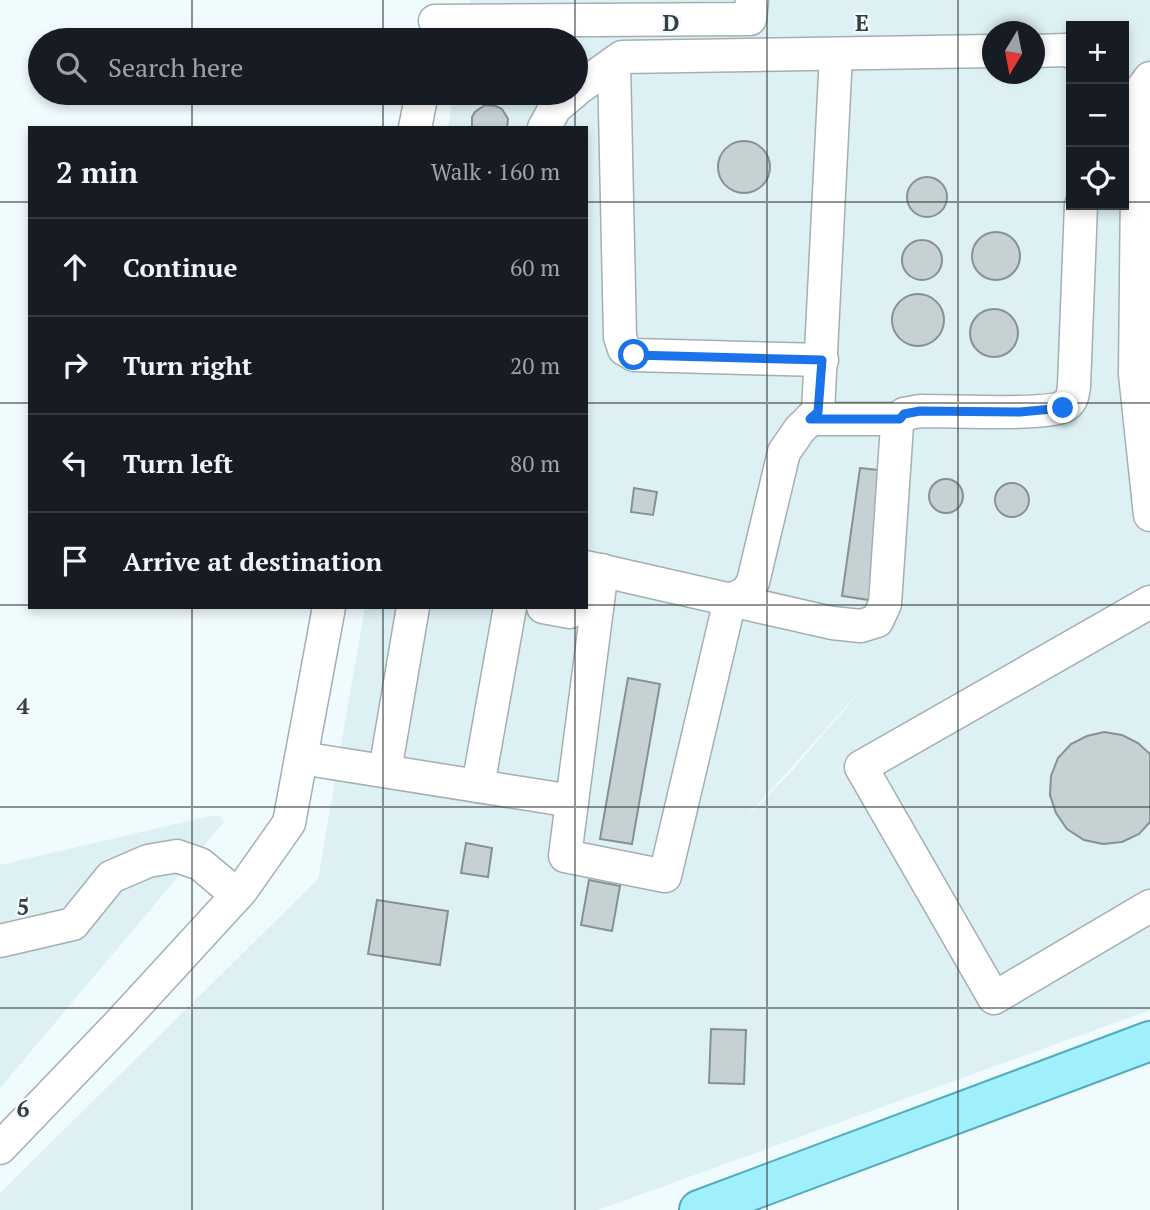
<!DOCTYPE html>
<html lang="en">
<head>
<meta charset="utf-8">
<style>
	:root { --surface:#171b24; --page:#20242c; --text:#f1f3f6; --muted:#9ea1a6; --line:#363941 }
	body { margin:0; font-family:"PT Serif",serif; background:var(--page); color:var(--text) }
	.controls { position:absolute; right:21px; top:21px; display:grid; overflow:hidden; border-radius:0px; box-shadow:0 4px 10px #0003 }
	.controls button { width:63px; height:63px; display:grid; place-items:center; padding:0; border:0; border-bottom:2px solid var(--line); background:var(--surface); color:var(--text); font:35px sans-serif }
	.compass { position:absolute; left:982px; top:21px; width:63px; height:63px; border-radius:50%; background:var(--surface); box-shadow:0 4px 10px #0003; rotate:190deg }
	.stop { position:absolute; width:21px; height:21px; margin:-16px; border:5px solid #1a73e8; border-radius:50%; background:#fff }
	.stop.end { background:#1a73e8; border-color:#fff; box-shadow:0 2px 7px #0008 }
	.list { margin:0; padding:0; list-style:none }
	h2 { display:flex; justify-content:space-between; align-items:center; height:91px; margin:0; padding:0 28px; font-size:30px }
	h2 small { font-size:23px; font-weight:400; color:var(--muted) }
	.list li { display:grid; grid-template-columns:46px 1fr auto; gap:21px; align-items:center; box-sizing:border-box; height:98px; padding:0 28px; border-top:2px solid var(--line) }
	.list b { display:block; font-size:26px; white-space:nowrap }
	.list em { font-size:23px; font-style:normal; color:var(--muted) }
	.icon { flex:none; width:38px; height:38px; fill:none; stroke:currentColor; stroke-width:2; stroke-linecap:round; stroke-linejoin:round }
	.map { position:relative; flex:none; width:1150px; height:1210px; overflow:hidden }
	.search { position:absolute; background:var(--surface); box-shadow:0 4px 10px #0003; left:28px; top:28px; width:560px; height:77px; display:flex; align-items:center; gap:18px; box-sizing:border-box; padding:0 24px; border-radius:38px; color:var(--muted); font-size:26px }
	.panel { position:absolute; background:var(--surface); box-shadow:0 4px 10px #0003; left:28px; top:126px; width:560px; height:483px; border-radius:0px }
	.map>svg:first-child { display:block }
	.built { fill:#ddf0f4; fill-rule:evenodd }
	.building { fill:#c6d1d3; stroke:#879194; stroke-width:2 }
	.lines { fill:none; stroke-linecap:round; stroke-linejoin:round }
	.minor-casing { stroke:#a4afb1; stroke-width:35 }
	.major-casing { stroke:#53aaba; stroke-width:42 }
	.minor { stroke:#fff; stroke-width:32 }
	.major { stroke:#a0effd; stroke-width:38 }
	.route { stroke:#1a73e8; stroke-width:9 }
	.grid { fill:none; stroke:#383d3e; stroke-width:2; stroke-opacity:0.55 }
	.grid-label { font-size:23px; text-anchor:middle; font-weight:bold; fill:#383d3e; stroke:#f0fbfd; stroke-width:5; stroke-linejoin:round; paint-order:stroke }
</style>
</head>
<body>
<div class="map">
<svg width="1150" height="1210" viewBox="0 0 1150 1210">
	<rect width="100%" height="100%" fill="#f0fbfd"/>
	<g class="built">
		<path d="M470,0h680v1010l-552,200h-598v-17l318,-314 47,-272h221v-479h-138l6,-35h122v-53h-113zM1071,26h53v179h-53zM992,32h42v42h-42zM858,694l-67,78 -54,56 120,-134z"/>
		<path d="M210,816h10l4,6 -224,266v-223z"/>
	</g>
	<g class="building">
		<path d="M485,105l11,1 6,3 6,10 -1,9h-35v-11l3,-5z"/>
		<circle cx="744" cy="167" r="26"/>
		<circle cx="927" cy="197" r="20"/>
		<circle cx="996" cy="256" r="24"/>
		<circle cx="922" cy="260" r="20"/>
		<circle cx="918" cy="320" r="26"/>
		<circle cx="994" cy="333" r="24"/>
		<path d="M860,468l27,3 -18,129 -27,-4z"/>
		<circle cx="946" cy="496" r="17"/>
		<circle cx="1012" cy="500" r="17"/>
		<path d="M634,488l23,4 -4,23 -22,-3z"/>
		<path d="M628,678l32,6 -28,160 -32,-5z"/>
		<path d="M1104,732l18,3 16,8 12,11v68l-11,12 -17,8 -19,2 -19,-4 -17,-11 -11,-16 -6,-18 1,-19 7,-18 13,-14 16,-8z"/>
		<path d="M466,843l26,5 -4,29 -27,-4z"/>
		<path d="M589,880l31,6 -8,45 -31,-6z"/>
		<path d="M377,900l71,11 -8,54 -72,-11z"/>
		<path d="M711,1029l35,1 -2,54 -35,-1z"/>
	</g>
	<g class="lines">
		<g class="minor-casing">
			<g id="minor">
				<path d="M435,21l315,-2 2,-19"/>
				<path d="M1034,51l32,-1 5,2"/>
				<path d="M614,63l6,274 4,12 10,6 188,5"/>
				<path d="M1150,78l-12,16 -3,280 15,141"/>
				<path d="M576,90l46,-33 370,-6"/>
				<path d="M415,128l7,-35"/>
				<path d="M544,128l11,-20 18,-15"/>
				<path d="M810,419h90"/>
				<path d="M586,567l246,56 29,3 16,-5 8,-17 12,-179 7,-11 16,-3c24,0 131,5 146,-6 6,-4 7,-11 8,-19l7,-181"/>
				<path d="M602,570l-37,286 100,20 65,-276 16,-7 7,-11 31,-130 16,-23 18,-17 18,-358"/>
				<path d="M1150,602l-289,165 133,231 156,-92"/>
				<path d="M543,607l27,5v-5"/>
				<path d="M301,758l271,43"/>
				<path d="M385,771l28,-164"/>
				<path d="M478,786l32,-179"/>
				<path d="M0,941l73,-17 38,-47 37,-16 29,-5 23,8 37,31"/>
				<path d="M0,1148l117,-122 124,-135 48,-68 40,-216"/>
			</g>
		</g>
		<g class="major-casing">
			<path id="major" d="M699,1210l451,-169"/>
		</g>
		<use href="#minor" class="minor"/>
		<use href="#major" class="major"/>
	</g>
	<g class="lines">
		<path class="route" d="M634,355l188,5 -4,52 -8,7h90l4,-5 16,-3 100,1 43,-4"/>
	</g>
	<path class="grid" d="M192,0v40M383,0v40M575,0v40M767,0v1210M958,0v1210M192,93v35M383,93v35M575,93v35M0,202h30M586,202h485M1124,202h26M0,403h30M586,403h564M0,605h30M586,605h564M192,607v603M383,607v603M575,607v603M0,807h1150M0,1008h1150"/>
	<g class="grid-label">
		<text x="671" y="31">D</text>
		<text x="862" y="31">E</text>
		<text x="23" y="714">4</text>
		<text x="23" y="915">5</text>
		<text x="23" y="1117">6</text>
	</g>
</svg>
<div class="controls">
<button>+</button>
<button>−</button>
<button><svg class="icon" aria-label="locate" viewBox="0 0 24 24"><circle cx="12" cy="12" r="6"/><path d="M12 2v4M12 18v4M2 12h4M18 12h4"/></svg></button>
</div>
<svg class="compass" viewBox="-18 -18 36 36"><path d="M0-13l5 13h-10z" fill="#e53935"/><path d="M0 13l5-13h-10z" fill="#9ea1a6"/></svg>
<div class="stop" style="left:634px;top:355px"></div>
<div class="stop end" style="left:1063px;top:408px"></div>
<div class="search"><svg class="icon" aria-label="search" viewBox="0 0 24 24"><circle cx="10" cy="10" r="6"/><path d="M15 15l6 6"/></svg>Search here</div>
<section class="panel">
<h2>2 min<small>Walk · 160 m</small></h2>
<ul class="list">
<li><svg class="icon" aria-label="ahead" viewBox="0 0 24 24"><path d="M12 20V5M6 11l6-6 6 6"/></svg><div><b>Continue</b></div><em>60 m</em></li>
<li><svg class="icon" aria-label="right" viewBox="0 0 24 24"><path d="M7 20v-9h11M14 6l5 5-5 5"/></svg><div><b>Turn right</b></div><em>20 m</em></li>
<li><svg class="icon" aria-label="left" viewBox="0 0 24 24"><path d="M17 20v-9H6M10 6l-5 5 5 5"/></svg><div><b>Turn left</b></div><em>80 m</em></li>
<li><svg class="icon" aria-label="arrive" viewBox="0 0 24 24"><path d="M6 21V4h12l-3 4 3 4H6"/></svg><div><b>Arrive at destination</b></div></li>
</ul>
</section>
</div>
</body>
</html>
